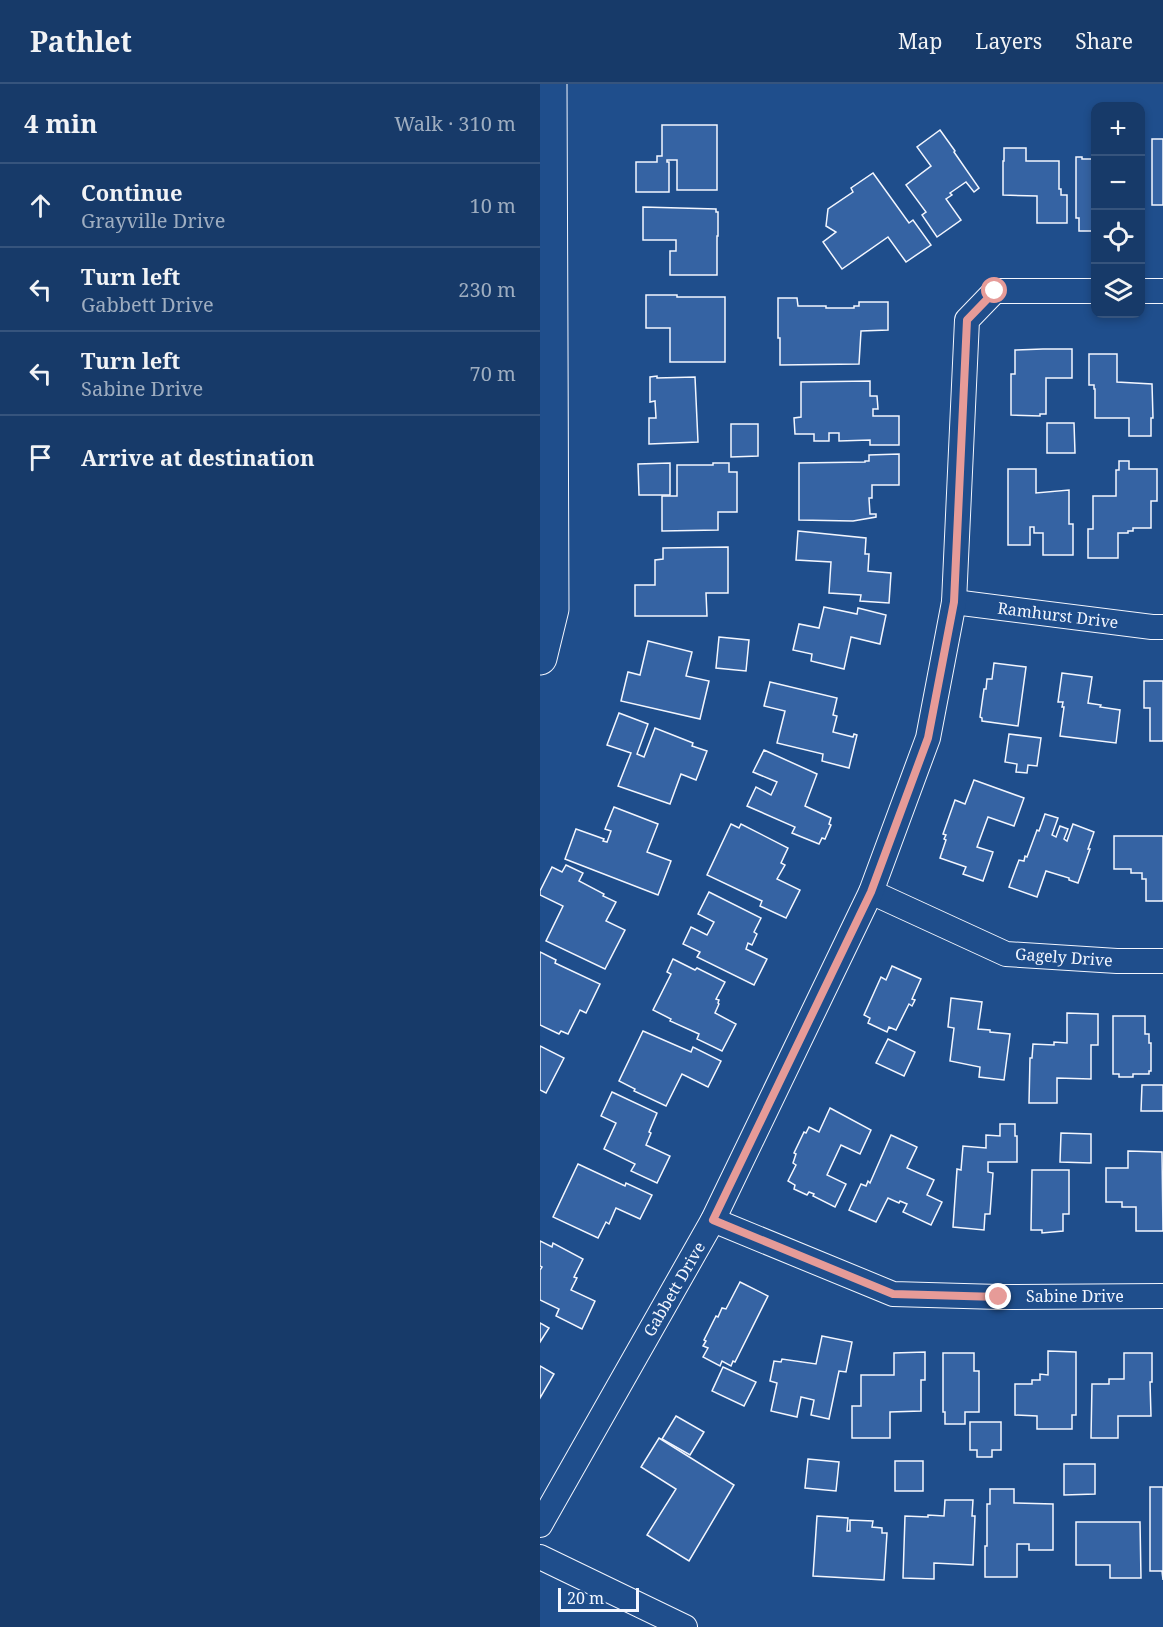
<!DOCTYPE html>
<html lang="en">
<head>
<meta charset="utf-8">
<style>
	:root { --surface:#173a69; --page:#244571; --text:#f1f3f6; --muted:#9eadc0; --line:#36547d }
	body { margin:0; font-family:"Noto Serif",serif; background:var(--page); color:var(--text) }
	.controls { position:absolute; right:18px; top:18px; display:grid; overflow:hidden; border-radius:12px; box-shadow:0 3px 9px #0003 }
	.controls button { width:54px; height:54px; display:grid; place-items:center; padding:0; border:0; border-bottom:2px solid var(--line); background:var(--surface); color:var(--text); font:30px sans-serif }
	.scale { position:absolute; left:18px; bottom:15px; width:81px; box-sizing:border-box; padding-left:6px; border:3px solid #f2f6ff; border-top:0; font-size:16px; line-height:21px; white-space:nowrap; color:#f2f6ff; -webkit-text-stroke:4px #1f4e8c; paint-order:stroke }
	.stop { position:absolute; width:18px; height:18px; margin:-14px; border:4px solid #e69b98; border-radius:50%; background:#fff }
	.stop.end { background:#e69b98; border-color:#fff; box-shadow:0 2px 6px #0008 }
	.list { margin:0; padding:0; list-style:none }
	h2 { display:flex; justify-content:space-between; align-items:center; height:78px; margin:0; padding:0 24px; font-size:26px }
	h2 small { font-size:20px; font-weight:400; color:var(--muted) }
	.list li { display:grid; grid-template-columns:39px 1fr auto; gap:18px; align-items:center; box-sizing:border-box; height:84px; padding:0 24px; border-top:2px solid var(--line) }
	.list b { display:block; font-size:22px; white-space:nowrap }
	.list p { margin:0; font-size:20px; white-space:nowrap; color:var(--muted) }
	.list em { font-size:20px; font-style:normal; color:var(--muted) }
	.icon { flex:none; width:33px; height:33px; fill:none; stroke:currentColor; stroke-width:2; stroke-linecap:round; stroke-linejoin:round }
	.map { position:relative; flex:none; width:623px; height:1543px; overflow:hidden }
	header { display:flex; align-items:center; gap:36px; box-sizing:border-box; height:84px; padding:0 30px; background:var(--surface); border-bottom:2px solid var(--line) }
	header strong { font-size:28px }
	nav { display:flex; gap:33px; margin-inline-start:auto; font-size:21px }
	main { display:flex }
	aside { flex:1; background:var(--surface) }
	.map>svg:first-child { display:block }
	.building { fill:#3563a3; stroke:#f2f6ff; stroke-width:1.5 }
	.lines { fill:none; stroke-linecap:round; stroke-linejoin:round }
	.street-casing { stroke:#f2f6ff; stroke-width:26 }
	.secondary-casing { stroke:#f2f6ff; stroke-width:35 }
	.street { stroke:#1f4e8c; stroke-width:24 }
	.secondary { stroke:#1f4e8c; stroke-width:33 }
	.route { stroke:#e69b98; stroke-width:8 }
	.labels { text-anchor:middle; dominant-baseline:central; stroke-width:4.5; stroke-linejoin:round; paint-order:stroke }
	.street-label { font-size:16px; fill:#f2f6ff; stroke:#1f4e8c }
</style>
</head>
<body>
<header>
<strong>Pathlet</strong>
<nav><a>Map</a><a>Layers</a><a>Share</a></nav>
</header>
<main>
<aside>
<h2>4 min<small>Walk · 310 m</small></h2>
<ul class="list">
<li><svg class="icon" aria-label="ahead" viewBox="0 0 24 24"><path d="M12 20V5M6 11l6-6 6 6"/></svg><div><b>Continue</b><p>Grayville Drive</p></div><em>10 m</em></li>
<li><svg class="icon" aria-label="left" viewBox="0 0 24 24"><path d="M17 20v-9H6M10 6l-5 5 5 5"/></svg><div><b>Turn left</b><p>Gabbett Drive</p></div><em>230 m</em></li>
<li><svg class="icon" aria-label="left" viewBox="0 0 24 24"><path d="M17 20v-9H6M10 6l-5 5 5 5"/></svg><div><b>Turn left</b><p>Sabine Drive</p></div><em>70 m</em></li>
<li><svg class="icon" aria-label="arrive" viewBox="0 0 24 24"><path d="M6 21V4h12l-3 4 3 4H6"/></svg><div><b>Arrive at destination</b></div></li>
</ul>
</aside>
<div class="map">
<svg width="623" height="1543" viewBox="0 0 623 1543">
	<rect width="100%" height="100%" fill="#1f4e8c"/>
	<g class="building">
		<path d="M122,41h55v65h-40v-30h-10v2h2v30h-33v-30h21v-6h5z"/>
		<path d="M400,46l15,21 -1,1 25,36 -5,4 -8,-10 -16,11 2,2 -6,4 15,21 -24,17 -15,-22 4,-3 -20,-27 25,-19 -14,-19z"/>
		<rect x="612" y="55" width="11" height="66"/>
		<path d="M464,64h22v13h33v28h2v6h6v28h-30v-27l-34,-1v-34h1z"/>
		<path d="M536,73h6v2h14v72h-17v-13h-3z"/>
		<path d="M333,89l36,50 4,-3 18,25 -25,17 -18,-25 -46,32 -19,-27 13,-10 -10,-6 2,-17 25,-17 -2,-4z"/>
		<path d="M103,123l73,2v3h2v24h-1v39h-47v-24h6v-11h-33z"/>
		<path d="M106,211h31v2h48v65h-55v-34h-24z"/>
		<path d="M238,214h19l1,8h28v2h28v-2h5v-4h29v28l-27,1 -2,33 -79,1v-27h-2z"/>
		<path d="M503,265h29v29h-26v36h-6v2l-29,-1v-41h4v-24z"/>
		<path d="M549,270h28v28l35,2 1,34h-2v18h-22v-18h-34v-29h-1v-4h-5z"/>
		<path d="M117,292v2l38,-1 3,65 -49,2v-26h7l-1,-17 -5,1v-25z"/>
		<path d="M330,297v15h7l1,13h-5v7h26v29h-29v-5l-31,1v-8h-10v8h-15v-7h-19l-1,-16 7,-1v-35z"/>
		<path d="M507,339h27l1,30h-28z"/>
		<path d="M191,340h27v32l-27,1z"/>
		<path d="M359,370v31h-27v13h-3l1,16h6v3l-23,4 -54,-1v-57l66,-1v-1h4v-6z"/>
		<path d="M579,377h10v8h28v32h-6v27h-18v3h-5v2h-10v25h-30v-29h5v-33h23v-26h3z"/>
		<path d="M130,379v32h-31l-1,-31z"/>
		<path d="M173,379h16v9h8v40h-19v18l-56,1v-35h15v-31h36z"/>
		<path d="M468,385h28v24l33,-3v34h4v31h-30v-22h-9v-6h-4v18h-22z"/>
		<path d="M258,447l68,7 -1,16h4l-1,17 23,2 -2,30 -29,-2 1,-6 -32,-2 2,-31 -35,-2z"/>
		<path d="M188,463v46h-22l1,23h-72v-31h20v-25l8,-1v-11z"/>
		<path d="M284,523l33,7 1,-6 28,7 -6,29 -29,-7 -7,32 -33,-8 1,-7 -19,-4 6,-26 20,4z"/>
		<path d="M179,553l30,3 -3,31 -30,-3z"/>
		<path d="M108,557l44,11 -6,24 23,5 -9,38 -79,-18 7,-29 12,3z"/>
		<path d="M454,579l32,4 -8,59 -36,-5v-3l-2,-1 4,-28h2l1,-10h5z"/>
		<path d="M522,589l30,4 -4,26 13,2 -1,2 20,3 -4,33 -56,-7 4,-29h-2l1,-5h-5z"/>
		<path d="M604,597h19v60h-13v-33h-6z"/>
		<path d="M230,598l67,16 -4,17 4,1 -4,16 20,5 1,-3 3,1 -8,33 -27,-7 1,-7 -46,-11 8,-32 -21,-5z"/>
		<path d="M79,629l29,11 -11,30 7,3 11,-29 38,15 -1,3 15,5 -11,29 -15,-6 -11,30 -52,-18 13,-33 -24,-8z"/>
		<path d="M469,650l32,4 -4,28 -9,-1 -1,8 -11,-1 1,-8 -12,-2z"/>
		<path d="M224,666l53,24 -12,32 26,12 -2,6 2,1 -6,14 -3,-1 -3,6 -27,-11 3,-6 -48,-21 9,-19 15,8 6,-13 -24,-10z"/>
		<path d="M434,696l50,18 -10,28 -26,-9 -11,30 16,5 -10,29 -20,-7 3,-7 -26,-9 6,-18 -2,-1 2,-4 -3,-1 12,-34 10,4z"/>
		<path d="M74,723l44,17 -11,28 24,9 -13,34 -93,-36 11,-30 28,10 -1,2 4,1 4,-11 -6,-2z"/>
		<path d="M505,730l13,4 -6,17 4,2 4,-11 8,3 -4,10 3,2 6,-17 21,8 -6,17h2l-12,34 -9,-3v-2l-23,-7 -9,26 -28,-10 10,-27 5,1 1,-5 2,1 10,-27 2,1z"/>
		<path d="M191,740l8,4 2,-4 47,24 -7,15 4,2 -8,14 23,11 -14,28 -26,-12 2,-5 -55,-26z"/>
		<path d="M574,752h49v65h-17v-22h-4v-6h-11v-4h-17z"/>
		<path d="M26,781l17,8 -4,8 25,13 -1,2 13,6 -10,19 19,9 -20,39 -59,-28 17,-35 -23,-11v-4l12,-24 10,5z"/>
		<path d="M169,808l52,26 -7,14 3,2 -5,11 -4,-2 -2,6 21,10 -13,26 -57,-28 3,-5 -17,-8 8,-17 16,8 7,-13 -16,-8z"/>
		<path d="M0,868l16,8 -1,3 45,21 -14,29 -6,-3 -12,24 -7,-3 -2,3 -19,-9z"/>
		<path d="M133,875l22,11 2,-2 28,14 -9,17 3,1 -1,3 1,1 -4,9 21,11 -14,27 -25,-12 2,-5 -29,-13 1,-2 -18,-9 18,-36 -4,-2z"/>
		<path d="M352,882l29,13 -9,20 3,1 -3,6 -3,-2 -13,26 -7,-3 -2,5 -19,-9 2,-5 -6,-3 17,-38 5,3z"/>
		<path d="M411,914l31,4 -4,27 12,1v2l20,2 -6,46 -25,-3 1,-10 -30,-6 4,-33 -6,-1z"/>
		<path d="M527,929l31,1v31h-7v34l-34,-1v25h-28l1,-45h2l1,-14 21,1v-3l13,1z"/>
		<path d="M573,932h32v18h4v9h2v28h-2v3h-16v3h-14v-3h-6z"/>
		<path d="M103,947l48,21 2,-5 28,14 -13,26 -26,-13 -16,32 -32,-15 1,-2 -16,-8z"/>
		<path d="M348,955l27,13 -11,24 -28,-13z"/>
		<path d="M0,962l24,12 -18,35 -6,-3z"/>
		<path d="M602,1001h21v26h-22z"/>
		<path d="M72,1008l45,21 -8,19 2,1 -5,12 24,11 -13,27 -26,-12 4,-7 -31,-15 12,-26 -15,-7z"/>
		<path d="M290,1024l41,22 -11,24 -19,-9 -14,30 19,9 -11,23 -22,-11 1,-2 -5,-2 -2,3 -13,-6 1,-4 -7,-4 8,-16 -3,-2 3,-9 -2,-1 10,-21 2,1 3,-6 10,5z"/>
		<path d="M460,1040h15v12h2v26h-29v10l5,1 -3,41h-5l-1,16 -31,-3 4,-58 4,1 2,-24 23,2v-13l14,1z"/>
		<path d="M521,1049l30,1v29l-31,-1z"/>
		<path d="M351,1051l26,12 -10,21 27,12 -7,15 15,7 -11,23 -28,-13 4,-8 -7,-3 -1,2 -11,-5 -12,24 -27,-12 12,-26 5,2 2,-5 2,2z"/>
		<path d="M588,1067l34,1 1,79h-27v-24h-14v-5h-16v-34h22z"/>
		<path d="M38,1080l47,22 1,-3 26,12 -12,24 -24,-11 -7,16 -3,-2 -8,16 -45,-21z"/>
		<path d="M492,1086h37v44h-6v17l-21,2v-3h-11z"/>
		<path d="M0,1157l12,6 1,-4 30,16 -9,18 3,1 -6,12 24,11 -13,28 -26,-13 3,-7 -19,-9v-30l2,-3 -2,-1z"/>
		<path d="M200,1198l28,14 -33,66 -2,-1 -2,5 -9,-5 -2,5 -17,-9 5,-9 -5,-2 3,-5 -2,-1 12,-24 2,1 4,-9 4,1z"/>
		<path d="M0,1239l9,5 -9,14z"/>
		<path d="M282,1252l30,6 -6,30 -7,-1 -10,48 -18,-4 3,-15 -13,-3 -4,20 -26,-6 6,-28 -7,-2 4,-20 7,1 1,-3 34,5z"/>
		<path d="M508,1267l28,1v63h-4v14h-35v-13l-22,-1v-31h17v-4h8v-6l8,1z"/>
		<path d="M385,1268v28h-4v31l-31,1v26h-38v-32h9v-31h33v-22z"/>
		<path d="M403,1269h31v18h5v41h-14v12h-20v-12h-2z"/>
		<path d="M584,1269h28v29h-2l1,34h-33v22h-27l1,-54h17v-5h15z"/>
		<path d="M0,1282l14,8 -14,24z"/>
		<path d="M183,1283l33,15 -12,24 -32,-15z"/>
		<path d="M136,1332l28,16 -14,23 -28,-16z"/>
		<path d="M430,1338h31v28h-9v7h-15v-7h-7z"/>
		<path d="M119,1354l75,47 -45,76 -42,-26 29,-46 -35,-22z"/>
		<path d="M268,1375l31,3 -3,29 -31,-3z"/>
		<rect x="355" y="1377" width="28" height="30"/>
		<path d="M524,1380h31v30l-31,1z"/>
		<path d="M610,1403h13v93l-1,-9h-12z"/>
		<path d="M450,1405h24v14l39,1v46h-24v-6h-12v33h-32v-31h2v-42h3z"/>
		<path d="M405,1416h28l-1,16h3l-2,49 -39,-2v16l-31,-1 2,-62 23,1v-2l16,1z"/>
		<path d="M277,1432l31,2 -1,13h3v-11l23,1 -1,6 10,1v5h5l-3,47 -71,-4z"/>
		<path d="M536,1438h64l1,56h-31v-13h-34z"/>
	</g>
	<g class="lines">
		<g class="street-casing">
			<g id="street">
				<path d="M600,207h23"/>
				<path d="M414,518l198,25h11"/>
				<path d="M331,808l135,62 111,7h46"/>
				<path d="M173,1136l180,74 106,3 164,-1"/>
				<path d="M0,1441l173,-305 158,-328 57,-154 26,-136 13,-282 28,-29h101"/>
				<path d="M0,1473l145,70"/>
			</g>
		</g>
		<g class="secondary-casing">
			<path id="secondary" d="M0,574l12,-49 -2,-525"/>
		</g>
		<use href="#street" class="street"/>
		<use href="#secondary" class="secondary"/>
	</g>
	<g class="lines">
		<path class="route" d="M455,207l-28,29 -13,282 -26,136 -57,154 -158,328 180,74 106,3"/>
	</g>
	<g class="labels">
		<g class="street-label">
			<text transform="translate(518 531) rotate(7)">Ramhurst Drive</text>
			<text transform="translate(524 873) rotate(4)">Gagely Drive</text>
			<text transform="translate(134 1205) rotate(-60)">Gabbett Drive</text>
			<text x="535" y="1212">Sabine Drive</text>
		</g>
	</g>
</svg>
<div class="controls">
<button>+</button>
<button>−</button>
<button><svg class="icon" aria-label="locate" viewBox="0 0 24 24"><circle cx="12" cy="12" r="6"/><path d="M12 2v4M12 18v4M2 12h4M18 12h4"/></svg></button>
<button><svg class="icon" aria-label="layers" viewBox="0 0 24 24"><path d="M12 4l9 5-9 5-9-5zM3 14l9 5 9-5"/></svg></button>
</div>
<div class="scale">20 m</div>
<div class="stop" style="left:455px;top:207px"></div>
<div class="stop end" style="left:459px;top:1213px"></div>
</div>
</main>
</body>
</html>
